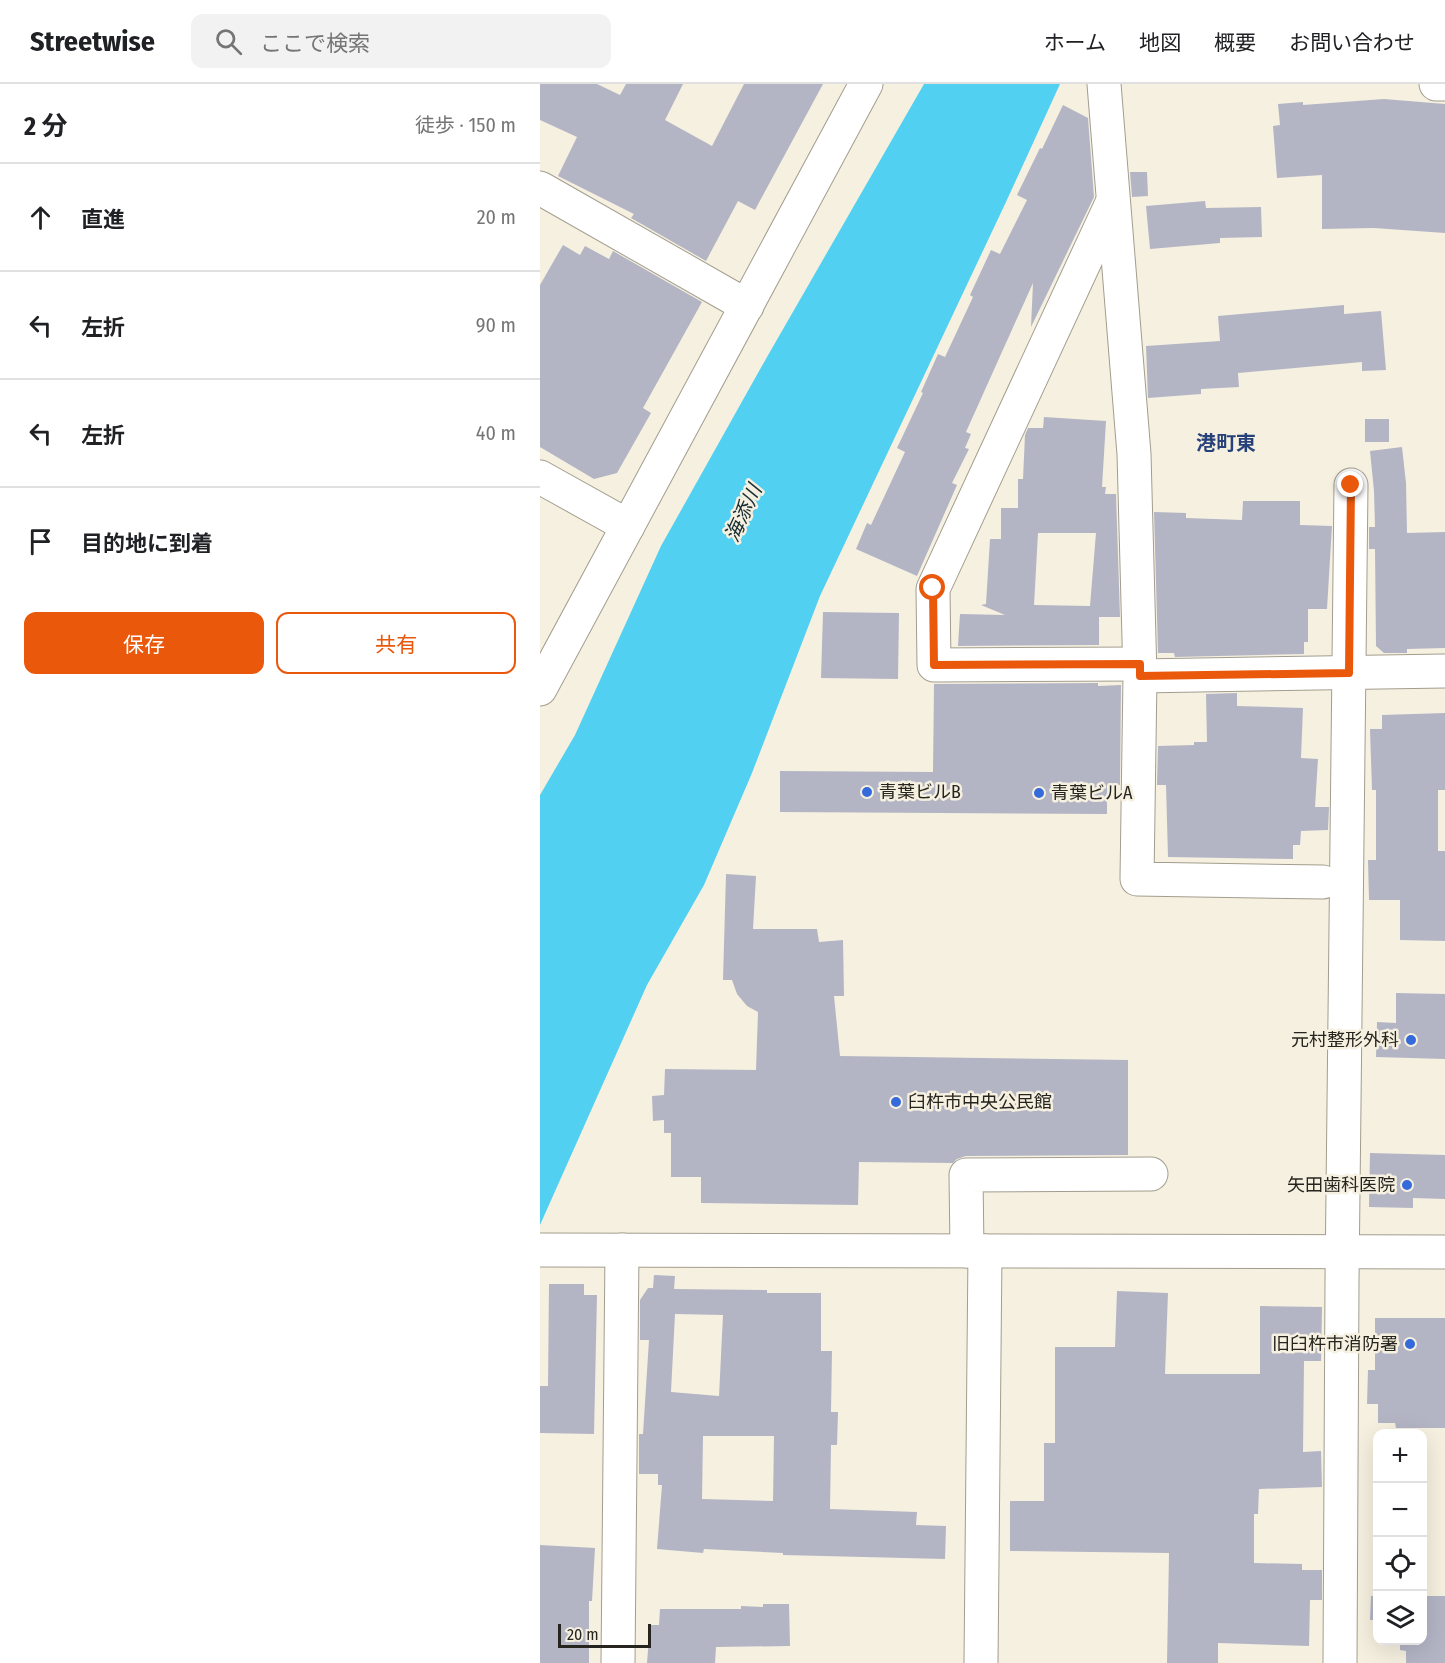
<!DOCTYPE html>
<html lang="ja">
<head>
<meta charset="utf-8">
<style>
	:root { --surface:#fff; --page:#f2f2f2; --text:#202124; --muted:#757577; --line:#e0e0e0; --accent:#ea580c }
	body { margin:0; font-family:"Fira Sans Condensed","Noto Sans JP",sans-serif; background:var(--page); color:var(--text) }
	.controls { position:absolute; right:18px; bottom:18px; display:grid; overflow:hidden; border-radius:12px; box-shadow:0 6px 24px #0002 }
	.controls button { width:54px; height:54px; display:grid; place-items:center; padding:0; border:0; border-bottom:2px solid var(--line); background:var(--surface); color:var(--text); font:30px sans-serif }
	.scale { position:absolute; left:18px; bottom:15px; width:93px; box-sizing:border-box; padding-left:6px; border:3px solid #26241e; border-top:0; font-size:16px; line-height:21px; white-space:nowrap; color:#26241e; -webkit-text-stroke:4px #f6f0e0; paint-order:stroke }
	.stop { position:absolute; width:18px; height:18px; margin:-14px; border:4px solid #ea580c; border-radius:50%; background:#fff }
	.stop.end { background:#ea580c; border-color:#fff; box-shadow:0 2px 6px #0008 }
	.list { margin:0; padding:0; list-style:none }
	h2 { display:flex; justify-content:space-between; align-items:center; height:78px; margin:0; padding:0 24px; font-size:26px }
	h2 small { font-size:20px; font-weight:400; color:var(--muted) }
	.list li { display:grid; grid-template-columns:39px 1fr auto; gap:18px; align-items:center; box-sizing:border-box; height:108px; padding:0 24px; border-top:2px solid var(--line) }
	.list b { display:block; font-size:22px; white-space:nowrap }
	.list em { font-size:20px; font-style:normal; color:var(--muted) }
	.actions { display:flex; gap:12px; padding:18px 24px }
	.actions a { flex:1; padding:14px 0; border:2px solid var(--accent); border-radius:12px; text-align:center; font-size:21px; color:var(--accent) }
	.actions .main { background:var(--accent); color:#fff }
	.icon { flex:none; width:33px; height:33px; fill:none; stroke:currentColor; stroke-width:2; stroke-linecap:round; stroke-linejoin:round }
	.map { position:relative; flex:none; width:905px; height:1579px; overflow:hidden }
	header { display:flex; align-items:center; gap:36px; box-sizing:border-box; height:84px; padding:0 30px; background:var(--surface); border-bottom:2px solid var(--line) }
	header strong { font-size:28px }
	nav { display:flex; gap:33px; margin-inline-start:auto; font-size:21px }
	.search { width:420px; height:54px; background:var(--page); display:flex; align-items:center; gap:15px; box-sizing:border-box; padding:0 21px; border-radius:12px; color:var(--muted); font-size:22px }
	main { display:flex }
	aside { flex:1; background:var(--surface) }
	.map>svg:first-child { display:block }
	.water { fill:#52d0f2 }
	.building { fill:#b3b5c5; fill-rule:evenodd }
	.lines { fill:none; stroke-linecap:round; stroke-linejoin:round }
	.minor-casing { stroke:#a29d8e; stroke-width:35 }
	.minor { stroke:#fff; stroke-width:33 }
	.route { stroke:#ea580c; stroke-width:8 }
	.poi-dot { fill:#346ad9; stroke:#f6f0e0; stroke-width:2 }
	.labels { text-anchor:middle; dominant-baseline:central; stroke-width:5; stroke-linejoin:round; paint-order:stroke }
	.poi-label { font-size:18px; fill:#26241e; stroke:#f6f0e0; text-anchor:start }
	.neighbourhood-label { font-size:20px; font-weight:bold; fill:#27427a; stroke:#f6f0e0 }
	.water-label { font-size:20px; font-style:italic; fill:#172d33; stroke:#f6f0e0 }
</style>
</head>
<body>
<header>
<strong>Streetwise</strong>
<div class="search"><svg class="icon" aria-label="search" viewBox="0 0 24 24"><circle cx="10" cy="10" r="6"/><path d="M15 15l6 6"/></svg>ここで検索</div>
<nav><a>ホーム</a><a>地図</a><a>概要</a><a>お問い合わせ</a></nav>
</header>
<main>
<aside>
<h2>2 分<small>徒歩 · 150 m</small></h2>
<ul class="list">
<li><svg class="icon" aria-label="ahead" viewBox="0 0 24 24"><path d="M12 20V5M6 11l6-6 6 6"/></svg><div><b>直進</b></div><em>20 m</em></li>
<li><svg class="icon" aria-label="left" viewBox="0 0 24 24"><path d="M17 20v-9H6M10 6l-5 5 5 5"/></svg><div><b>左折</b></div><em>90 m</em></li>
<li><svg class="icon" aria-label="left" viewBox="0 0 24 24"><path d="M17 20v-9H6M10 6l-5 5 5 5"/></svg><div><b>左折</b></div><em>40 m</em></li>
<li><svg class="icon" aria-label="arrive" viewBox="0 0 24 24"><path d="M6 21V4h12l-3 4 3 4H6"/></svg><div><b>目的地に到着</b></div></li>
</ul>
<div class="actions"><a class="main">保存</a><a>共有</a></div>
</aside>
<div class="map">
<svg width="905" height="1579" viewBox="0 0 905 1579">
	<rect width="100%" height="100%" fill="#f6f0e0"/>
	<path class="water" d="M384,0h136l-54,118 -186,394 -68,177 -48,112 -57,100 -107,240v-430l35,-60 86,-189 106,-189z"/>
	<g class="building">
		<path d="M0,0h57l23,11 6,-11h57l-18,36 47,26 32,-62h79l-68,126 -17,-9 -32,60 -75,-43 3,-4 -76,-38 19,-39 -37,-17z"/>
		<path d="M844,15l61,5v129l-71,-5 -52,1v-54l-45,3 -4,-52 7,-1 -2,-21 25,-2v3z"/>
		<path d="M523,21l25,13 6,79 -63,130 2,-44 -67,149 5,2 -6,14 4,1 -17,34 5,2 -40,91 -61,-27 11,-26 4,2 34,-73 -8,-4 26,-55 -2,-1 17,-38 7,3 28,-60 -3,-2 21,-45 9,4 27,-54 -10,-5 23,-47 2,1z"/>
		<path d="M590,88h17l1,24 -16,1z"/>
		<path d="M665,117l1,7 55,-1 1,30 -42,1v5l-70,6 -4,-43z"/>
		<path d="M23,161l17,10 5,-9 24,13 4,-8 89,51 -59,106 8,5 -34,60 -23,6 -54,-32v-162z"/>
		<path d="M804,221v9l37,-3 5,59 -24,1v-9l-124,11 1,14 -38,2v5l-53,4 -2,-52 74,-5 -2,-25z"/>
		<path d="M504,333l62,4 -4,66h4l-1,7h11l4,123h-21v28l-141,1 2,-32 45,1 -24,-10 5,-1 4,-65h11v-31h17v-29h5l2,-44 3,-7h15zM498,449h58l-6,73 -56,-1z"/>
		<rect x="825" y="335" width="24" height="23"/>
		<path d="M862,363l4,36 1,50 38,-1v116l-38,1v4h-23l-8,-7 -1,-97h-6v-22h6l-1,-36 -4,-40z"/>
		<path d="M703,417h57v24l32,1 -5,83h-19v33h-4v12l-129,3 -1,-4h-16l-4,-141 32,1v5l56,2z"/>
		<path d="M283,528l76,1 -1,66 -77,-1z"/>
		<path d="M558,599v3l23,-1 -1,100h-13v29l-327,-2v-41l153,1 1,-88z"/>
		<path d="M697,609v13l66,2 -2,50 17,1 -3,48h14l-1,23 -27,1 -1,14h-7v14l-125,-2 -2,-72h-9l1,-39 36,-1v-3h13l-1,-48z"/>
		<path d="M905,629v77h-7v61h7v90l-45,-1v-40h-31l-1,-40h8v-70h-4l-2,-61h12v-14z"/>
		<path d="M186,790l30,2 -3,53h64l2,13 24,-2 1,56h-10l6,60 288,4v95l-162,1 -9,3 -4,4 -94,-1 -1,43 -157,-2v-26h-30v-44h-7v-13l-11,1 -1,-25 12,-1 1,-26 91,1 2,-58 -11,-6 -10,-12 -5,-14h-9z"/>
		<path d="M856,909l49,1v65l-69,-2 1,-35 19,1z"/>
		<path d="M830,1069l75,2v44l-32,-1v10l-44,-1z"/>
		<path d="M114,1191l21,1 -1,13 93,1v3h54v58h11l-1,61h7l-1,33h-6l-1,64 87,3 -1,13 30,1 -1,33 -162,-4v-2l-79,-4 -1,4 -46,-4 5,-64h-4v-11h-19v-40h4l6,-94h-9v-40l8,-12h5zM135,1230l48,1 -4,81 -48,-4zM163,1352h71l-1,65 -71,-2z"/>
		<path d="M9,1200h35v11h13l-3,139 -54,-1v-47h8z"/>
		<path d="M577,1207l51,2 -3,81h95v-68l62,1 -1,54h-17l-1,91 18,-1 1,36 -63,2 -1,25h-4v49l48,1v6h20v30h-12l-1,46 -91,-3v20h-51l2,-110 -159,-2v-50h34v-58h11v-96h60z"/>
		<path d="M835,1234h70v110h-49l-1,-5h-17v-19h-11l1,-34h7z"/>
		<path d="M0,1461l55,3 -3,53h-3v62h-49z"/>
		<path d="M831,1512h6v24h-7z"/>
		<path d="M882,1512h23v67h-39v-12l-6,-1v-9h22z"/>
		<path d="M223,1520h26l1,42 -74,1 -1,16h-68l3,-38h9l1,-16h81v-3l22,1z"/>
	</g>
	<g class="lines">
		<g class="minor-casing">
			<g id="minor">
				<path d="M564,0l30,370 6,222 -3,203 186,3"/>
				<path d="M896,0h9"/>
				<path d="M0,104l207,118"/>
				<path d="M572,119l-179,386 1,76 206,-1"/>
				<path d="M0,393l88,49"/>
				<path d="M600,592l305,-5"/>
				<path d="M0,605l326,-605"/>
				<path d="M0,1166l905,2"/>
				<path d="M427,1167l-1,-76 185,-1"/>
				<path d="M78,1579l4,-413"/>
				<path d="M441,1579l4,-412"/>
				<path d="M800,1579l2,-382 9,-796"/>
			</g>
		</g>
		<use href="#minor" class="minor"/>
	</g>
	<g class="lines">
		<path class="route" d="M393,504l1,77 206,-1v12l209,-3 2,-188"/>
	</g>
	<g class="poi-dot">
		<circle cx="327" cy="708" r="6"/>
		<circle cx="499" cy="709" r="6"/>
		<circle cx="871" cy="956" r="6"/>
		<circle cx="356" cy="1018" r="6"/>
		<circle cx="867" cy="1101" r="6"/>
		<circle cx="870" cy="1260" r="6"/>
	</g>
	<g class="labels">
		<g class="poi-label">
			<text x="339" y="708">青葉ビルB</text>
			<text x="511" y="709">青葉ビルA</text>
			<text x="859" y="956" text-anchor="end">元村整形外科</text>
			<text x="368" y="1018">臼杵市中央公民館</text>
			<text x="855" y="1101" text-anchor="end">矢田歯科医院</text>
			<text x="858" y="1260" text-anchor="end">旧臼杵市消防署</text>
		</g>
		<g class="neighbourhood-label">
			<text x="686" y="359">港町東</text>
		</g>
		<g class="water-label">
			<text transform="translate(203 429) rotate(-65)">海添川</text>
		</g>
	</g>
</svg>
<div class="controls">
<button>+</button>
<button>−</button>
<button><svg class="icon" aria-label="locate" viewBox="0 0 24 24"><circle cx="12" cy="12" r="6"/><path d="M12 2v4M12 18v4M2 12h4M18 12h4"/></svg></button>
<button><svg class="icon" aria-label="layers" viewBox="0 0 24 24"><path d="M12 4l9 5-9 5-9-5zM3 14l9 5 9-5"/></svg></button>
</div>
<div class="scale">20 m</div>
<div class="stop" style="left:393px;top:504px"></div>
<div class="stop end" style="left:811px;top:401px"></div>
</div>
</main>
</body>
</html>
